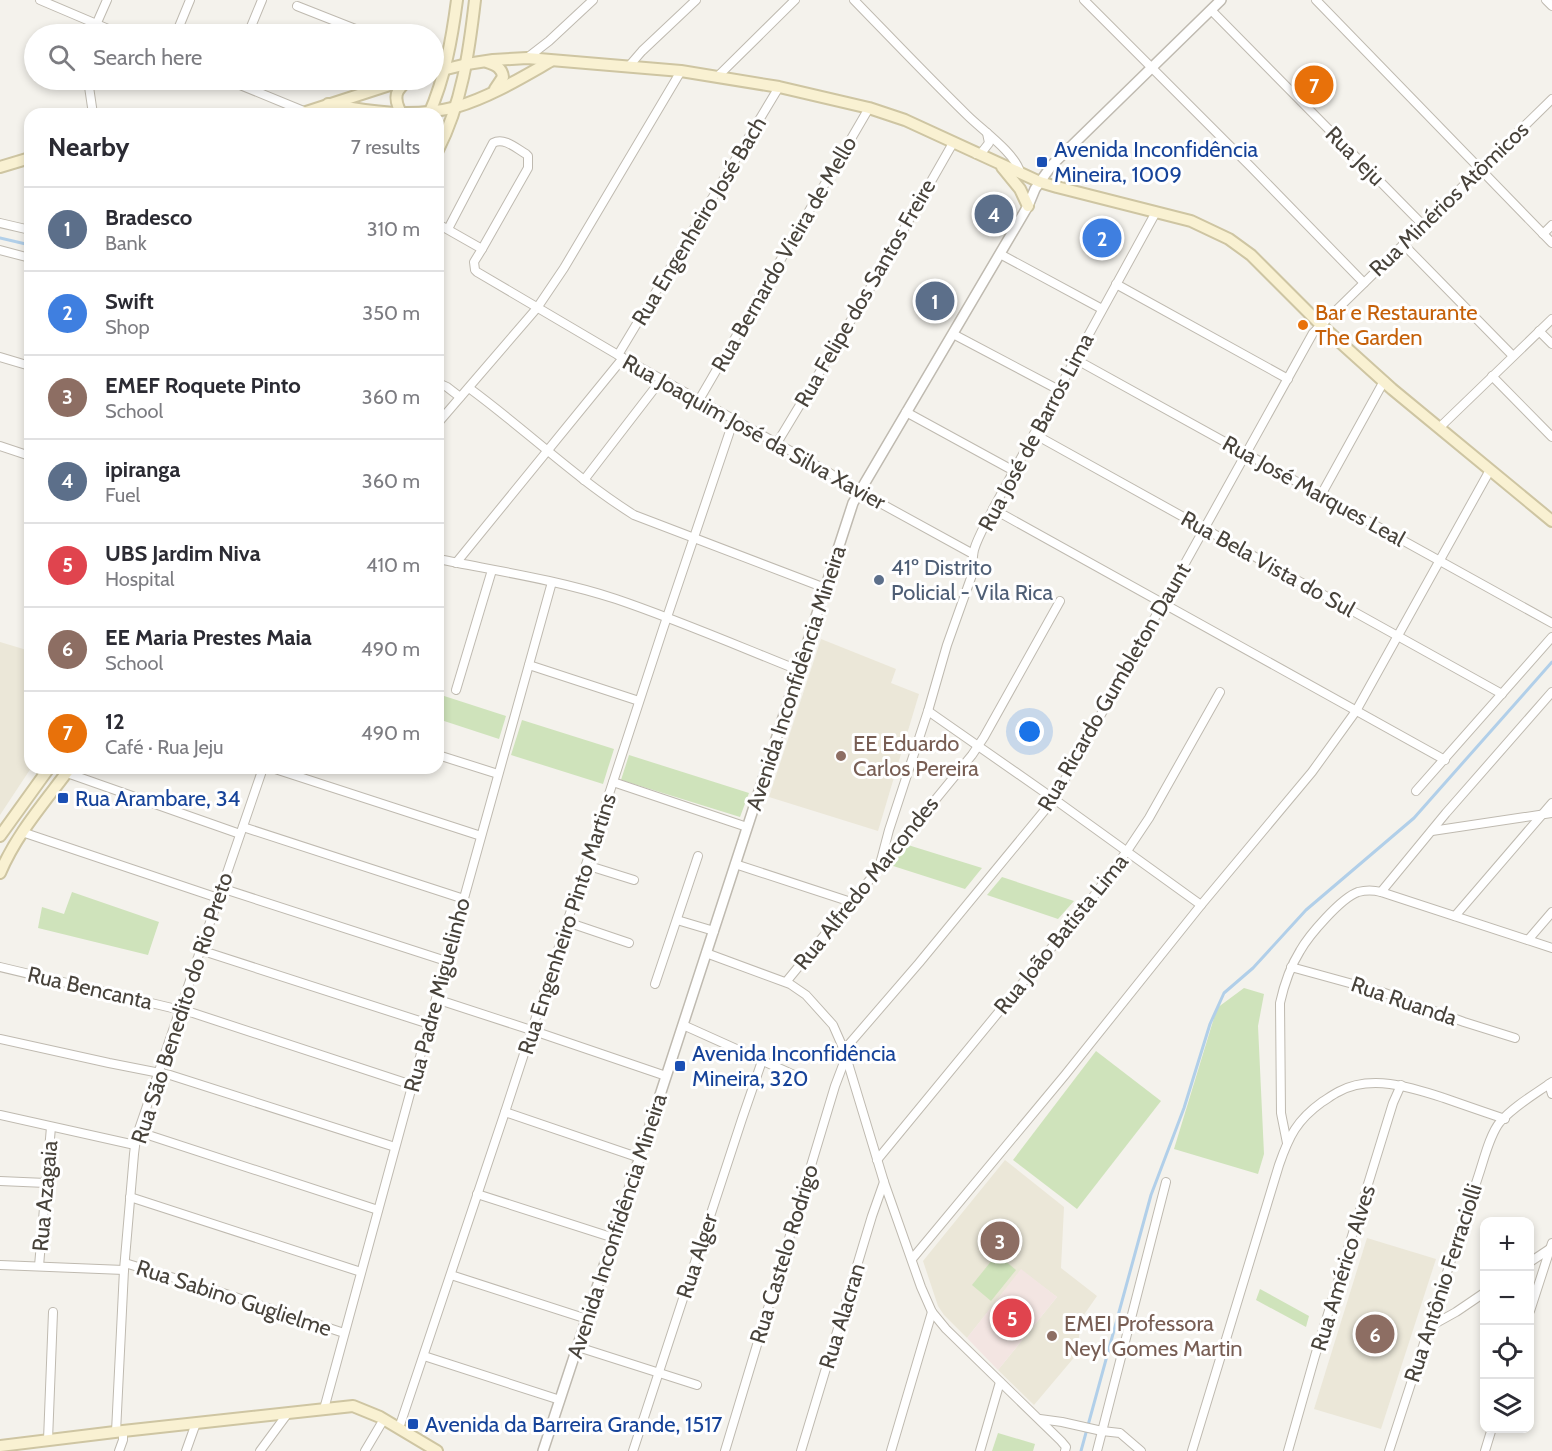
<!DOCTYPE html>
<html lang="en">
<head>
<meta charset="utf-8">
<style>
	:root { --surface:#fff; --page:#f2f2f3; --text:#2b2b33; --muted:#7c7c81; --line:#e1e1e2; --accent:#0f766e }
	body { margin:0; font-family:Cabin,sans-serif; background:var(--page); color:var(--text) }
	.controls { position:absolute; right:18px; bottom:18px; display:grid; overflow:hidden; border-radius:12px; box-shadow:0 3px 9px #0003 }
	.controls button { width:54px; height:54px; display:grid; place-items:center; padding:0; border:0; border-bottom:2px solid var(--line); background:var(--surface); color:var(--text); font:30px sans-serif }
	.you { position:absolute; left:1030px; top:732px; width:21px; height:21px; margin:-15px; border:4px solid #fff; border-radius:50%; background:#1a73e8; box-shadow:0 0 0 9px #1a73e833 }
	.badge { display:grid; place-items:center; width:39px; height:39px; border-radius:50%; background:var(--accent); color:#fff; font-size:20px; font-weight:700 }
	.pin { position:absolute; translate:-50% -50%; border:3px solid #fff; box-shadow:0 2px 6px #0006 }
	.list { margin:0; padding:0; list-style:none }
	h2 { display:flex; justify-content:space-between; align-items:center; height:78px; margin:0; padding:0 24px; font-size:26px }
	h2 small { font-size:20px; font-weight:400; color:var(--muted) }
	.list li { display:grid; grid-template-columns:39px 1fr auto; gap:18px; align-items:center; box-sizing:border-box; height:84px; padding:0 24px; border-top:2px solid var(--line) }
	.list b { display:block; font-size:22px; white-space:nowrap }
	.list p { margin:0; font-size:20px; white-space:nowrap; color:var(--muted) }
	.list em { font-size:20px; font-style:normal; color:var(--muted) }
	.icon { flex:none; width:33px; height:33px; fill:none; stroke:currentColor; stroke-width:2; stroke-linecap:round; stroke-linejoin:round }
	.map { position:relative; flex:none; width:1552px; height:1451px; overflow:hidden }
	.search { position:absolute; background:var(--surface); box-shadow:0 3px 9px #0003; left:24px; top:24px; width:420px; height:66px; display:flex; align-items:center; gap:15px; box-sizing:border-box; padding:0 21px; border-radius:33px; color:var(--muted); font-size:22px }
	.panel { position:absolute; background:var(--surface); box-shadow:0 3px 9px #0003; left:24px; top:108px; width:420px; height:666px; border-radius:18px }
	.map>svg:first-child { display:block }
	.education { fill:#ebe7d8 }
	.medical { fill:#f3e5e2 }
	.green { fill:#cfe3bb }
	.lines { fill:none; stroke-linecap:round; stroke-linejoin:round }
	.stream { stroke:#b1cfe9; stroke-width:3 }
	.minor-casing { stroke:#bfbab0; stroke-width:10 }
	.tertiary-casing { stroke:#bfbab0; stroke-width:12 }
	.secondary-casing { stroke:#cec5a2; stroke-width:14 }
	.minor { stroke:#fff; stroke-width:8 }
	.tertiary { stroke:#fff; stroke-width:9 }
	.secondary { stroke:#f9f1d2; stroke-width:10 }
	.transit-dot { fill:#1a4fb4; stroke:#fff; stroke-width:2 }
	.food-dot { fill:#e8710a; stroke:#fff; stroke-width:2 }
	.service-dot { fill:#5c6f8a; stroke:#fff; stroke-width:2 }
	.education-dot { fill:#8d6e63; stroke:#fff; stroke-width:2 }
	.labels { text-anchor:middle; dominant-baseline:central; stroke-width:6; stroke-linejoin:round; paint-order:stroke }
	.transit-label { font-size:22px; fill:#164399; stroke:#fff; text-anchor:start }
	.street-label { font-size:22px; fill:#48433b; stroke:#fff }
	.food-label { font-size:22px; fill:#c56008; stroke:#fff; text-anchor:start }
	.service-label { font-size:22px; fill:#4e5e75; stroke:#fff; text-anchor:start }
	.education-label { font-size:22px; fill:#785e54; stroke:#fff; text-anchor:start }
</style>
</head>
<body>
<div class="map">
<svg width="1552" height="1451" viewBox="0 0 1552 1451">
	<rect width="100%" height="100%" fill="#f4f2ec"/>
	<g class="education">
		<path d="M821,639l75,30 -5,14 28,11 -41,137 -109,-34z"/>
		<path d="M0,642l30,9v117h1l-31,47z"/>
		<path d="M1005,1160l59,47 -3,61 36,28 -16,23 -4,35 -43,51 -36,-35 59,-73 -36,-27 -54,68 -23,-23 -6,-9 -15,-45z"/>
		<path d="M1367,1238l69,21 -55,170 -67,-20z"/>
	</g>
	<path class="medical" d="M1021,1269l36,28 -59,73 -31,-32z"/>
	<g class="green">
		<path d="M438,694l68,22 -7,23 -61,-20z"/>
		<path d="M522,720l92,29 -11,35 -92,-29z"/>
		<path d="M629,755l120,38 -9,24 -119,-37z"/>
		<path d="M908,845l74,23 -17,21 -75,-24z"/>
		<path d="M1002,877l72,24 -16,18 -71,-24z"/>
		<path d="M72,892l87,30 -11,33 -110,-27 4,-21 22,7z"/>
		<path d="M1244,988l20,6 -6,32 6,128 -6,20 -84,-25 43,-141z"/>
		<path d="M1096,1051l65,50 -84,108 -64,-49z"/>
		<path d="M997,1254l19,16 -25,31 -19,-16z"/>
		<path d="M1260,1289l49,27 -3,11 -50,-27z"/>
		<path d="M998,1433l37,11 -2,7h-41z"/>
	</g>
	<g class="lines">
		<g class="stream">
			<path d="M0,238l30,7"/>
			<path d="M1081,1451l70,-256 33,-87 26,-84 14,-31 29,-25 53,-58 108,-92 138,-156"/>
		</g>
		<g class="minor-casing">
			<g id="minor">
				<path d="M40,0l80,34"/>
				<path d="M854,0c37,38 75,78 113,115 15,15 48,38 53,57"/>
				<path d="M1084,0l167,167 113,116"/>
				<path d="M1316,0l236,243"/>
				<path d="M1546,0l6,6"/>
				<path d="M297,6l71,28"/>
				<path d="M1211,10l212,215"/>
				<path d="M92,34l15,-34"/>
				<path d="M176,34l14,-34"/>
				<path d="M248,34l14,-34"/>
				<path d="M527,58l22,-17 44,-41"/>
				<path d="M629,66l13,-15 54,-51"/>
				<path d="M717,77l78,-77"/>
				<path d="M88,80l5,34"/>
				<path d="M228,80l78,32"/>
				<path d="M976,154l6,-2 7,-9 -2,-10"/>
				<path d="M0,223l30,7"/>
				<path d="M438,224l44,25 -8,13 1,8 2,2 141,83 205,114 37,23 113,62"/>
				<path d="M448,229l45,-86c11,-6 23,5 33,11l2,2v12l-46,81"/>
				<path d="M1543,234l9,-9"/>
				<path d="M1403,244l110,112"/>
				<path d="M0,250l30,8"/>
				<path d="M1000,254l102,55"/>
				<path d="M1116,284l172,95"/>
				<path d="M1539,331l13,13"/>
				<path d="M953,334l106,56"/>
				<path d="M618,355l161,-268"/>
				<path d="M0,357l30,9"/>
				<path d="M1075,359l477,264"/>
				<path d="M1492,376l60,61"/>
				<path d="M438,383l9,4 13,10"/>
				<path d="M469,388c56,41 106,90 165,127l191,73"/>
				<path d="M699,400l170,-292"/>
				<path d="M906,412l108,59"/>
				<path d="M438,423l99,-115 27,-40 117,-197"/>
				<path d="M1439,428l113,-109"/>
				<path d="M1034,434l468,260"/>
				<path d="M777,443l88,-146 88,-154"/>
				<path d="M0,446l30,10"/>
				<path d="M584,480l77,-100"/>
				<path d="M1321,495l63,-114"/>
				<path d="M993,509l452,251"/>
				<path d="M438,559c59,12 120,21 178,40 62,21 122,47 182,71"/>
				<path d="M456,563l167,-205"/>
				<path d="M529,665l110,36"/>
				<path d="M456,690l36,-120"/>
				<path d="M928,711l126,88 147,106"/>
				<path d="M438,755l60,19"/>
				<path d="M272,768l209,68"/>
				<path d="M67,773l173,61"/>
				<path d="M613,782l134,45"/>
				<path d="M1416,791l136,-154"/>
				<path d="M243,827l221,72"/>
				<path d="M1432,831l120,-18"/>
				<path d="M22,832l196,66"/>
				<path d="M735,864l116,38"/>
				<path d="M586,865l48,15"/>
				<path d="M879,868l10,-38 39,-119 19,-66 25,-70c1,-8 0,-17 2,-25 4,-14 13,-28 19,-41l163,-297"/>
				<path d="M221,888l225,73"/>
				<path d="M1381,892l65,-79 106,-121"/>
				<path d="M1455,916l97,-113"/>
				<path d="M677,920l37,11"/>
				<path d="M567,922l62,21"/>
				<path d="M1528,940l24,-28"/>
				<path d="M200,950l229,74"/>
				<path d="M706,953l84,31 16,11 27,30 11,25 40,132 37,105 11,25 14,17 115,112 5,6 -1,4"/>
				<path d="M0,967l193,46 219,72"/>
				<path d="M1291,967l91,25 82,30 51,16"/>
				<path d="M786,982l186,-227 12,-18 76,-136"/>
				<path d="M655,984l43,-128"/>
				<path d="M436,999l95,31 135,46"/>
				<path d="M683,1025l109,49"/>
				<path d="M0,1039l109,24 61,12 225,72"/>
				<path d="M844,1050l75,-87 135,-164 259,-466 239,-234"/>
				<path d="M1549,1084l3,10"/>
				<path d="M505,1112l135,46"/>
				<path d="M0,1115l135,30"/>
				<path d="M139,1132l239,78"/>
				<path d="M1287,1143l-6,-30 -1,-110c4,-18 10,-36 20,-52 9,-16 41,-53 58,-59 8,-2 15,-2 23,0l171,56"/>
				<path d="M877,1160l213,-259 37,-50 22,-33 71,-126"/>
				<path d="M0,1181l46,2"/>
				<path d="M477,1194l137,44"/>
				<path d="M130,1197l231,75"/>
				<path d="M912,1259l153,-184 136,-170 111,-133 44,-61 134,-241"/>
				<path d="M1530,1262l21,-14"/>
				<path d="M125,1263l95,29 124,41"/>
				<path d="M0,1265l124,5"/>
				<path d="M39,1266l12,-139"/>
				<path d="M451,1275l136,44"/>
				<path d="M1530,1311l22,-68"/>
				<path d="M1429,1327l27,-15 28,-19"/>
				<path d="M578,1347l119,38"/>
				<path d="M424,1356l136,44"/>
				<path d="M324,1409l105,-385 123,-442"/>
				<path d="M1040,1419l22,3 40,9 18,2 21,18"/>
				<path d="M399,1428l106,-316 158,-483 71,-210"/>
				<path d="M116,1432l8,-162 10,-116 2,-16 127,-370"/>
				<path d="M48,1440l5,-128"/>
				<path d="M119,1451l4,-11v-9"/>
				<path d="M186,1451l10,-28"/>
				<path d="M260,1451l28,-38"/>
				<path d="M365,1451l19,-32"/>
				<path d="M633,1451l109,-332 20,-58"/>
				<path d="M725,1451l110,-365 11,-29"/>
				<path d="M801,1451l71,-235 12,-34"/>
				<path d="M891,1451l41,-139"/>
				<path d="M980,1451l20,-69"/>
				<path d="M1097,1451l69,-269"/>
				<path d="M1192,1451l87,-286c10,-29 18,-45 43,-63 5,-3 10,-7 16,-10 33,-18 72,-5 106,6 20,7 40,14 61,21"/>
				<path d="M1288,1451l27,-95 78,-253 8,-18"/>
				<path d="M1389,1451l90,-277c5,-15 11,-40 21,-52 14,-16 35,-28 52,-40"/>
				<path d="M1485,1451l7,-23"/>
			</g>
		</g>
		<g class="tertiary-casing">
			<path id="tertiary" d="M543,1451l89,-270 221,-678 175,-297 7,-17 17,-24 169,-165"/>
		</g>
		<g class="secondary-casing">
			<g id="secondary">
				<path d="M487,62c9,3 15,6 16,15l-8,12"/>
				<path d="M434,72l33,-8 26,-4 34,-2 154,13 98,16 90,21 36,12 135,62 17,5 134,34 38,18 22,16 70,70 71,64 160,132"/>
				<path d="M328,104c42,8 86,14 128,3 34,-10 65,-29 95,-46"/>
				<path d="M401,113c-8,-16 -6,-23 8,-33"/>
				<path d="M300,114l105,-34"/>
				<path d="M429,114c16,-36 23,-76 28,-114"/>
				<path d="M438,150c24,-47 31,-98 37,-150"/>
				<path d="M0,167l30,-9"/>
				<path d="M1002,167l18,22 8,17"/>
				<path d="M0,836l49,-68"/>
				<path d="M0,873c17,-40 45,-71 70,-105"/>
				<path d="M0,1446l123,-15 230,-25 27,11 57,34"/>
			</g>
		</g>
		<use href="#minor" class="minor"/>
		<use href="#tertiary" class="tertiary"/>
		<use href="#secondary" class="secondary"/>
	</g>
	<g class="transit-dot">
		<rect x="1036" y="156" width="12" height="12" rx="3"/>
		<rect x="57" y="792" width="12" height="12" rx="3"/>
		<rect x="674" y="1060" width="12" height="12" rx="3"/>
		<rect x="407" y="1418" width="12" height="12" rx="3"/>
	</g>
	<circle class="food-dot" cx="1303" cy="325" r="6"/>
	<circle class="service-dot" cx="879" cy="580" r="6"/>
	<g class="education-dot">
		<circle cx="841" cy="756" r="6"/>
		<circle cx="1052" cy="1336" r="6"/>
	</g>
	<g class="labels">
		<g class="transit-label">
			<text x="1054" y="149">Avenida Inconfidência<tspan x="1054" dy="25">Mineira, 1009</tspan></text>
			<text x="75" y="798">Rua Arambare, 34</text>
			<text x="692" y="1053">Avenida Inconfidência<tspan x="692" dy="25">Mineira, 320</tspan></text>
			<text x="425" y="1424">Avenida da Barreira Grande, 1517</text>
		</g>
		<g class="street-label">
			<text transform="translate(1355 156) rotate(45)">Rua Jeju</text>
			<text transform="translate(1449 199) rotate(-44)">Rua Minérios Atômicos</text>
			<text transform="translate(699 221) rotate(-59)">Rua Engenheiro José Bach</text>
			<text transform="translate(784 254) rotate(-60)">Rua Bernardo Vieira de Mello</text>
			<text transform="translate(865 293) rotate(-60)">Rua Felipe dos Santos Freire</text>
			<text transform="translate(754 432) rotate(29)">Rua Joaquim José da Silva Xavier</text>
			<text transform="translate(1036 432) rotate(-62)">Rua José de Barros Lima</text>
			<text transform="translate(1314 491) rotate(29)">Rua José Marques Leal</text>
			<text transform="translate(1268 564) rotate(29)">Rua Bela Vista do Sul</text>
			<text transform="translate(796 678) rotate(-72)">Avenida Inconfidência Mineira</text>
			<text transform="translate(1114 687) rotate(-60)">Rua Ricardo Gumbleton Daunt</text>
			<text transform="translate(866 883) rotate(-51)">Rua Alfredo Marcondes</text>
			<text transform="translate(567 924) rotate(-72)">Rua Engenheiro Pinto Martins</text>
			<text transform="translate(1061 934) rotate(-51)">Rua João Batista Lima</text>
			<text transform="translate(90 988) rotate(13)">Rua Bencanta</text>
			<text transform="translate(437 995) rotate(-75)">Rua Padre Miguelinho</text>
			<text transform="translate(1404 1001) rotate(19)">Rua Ruanda</text>
			<text transform="translate(182 1008) rotate(-72)">Rua São Benedito do Rio Preto</text>
			<text transform="translate(45 1196) rotate(-85)">Rua Azagaia</text>
			<text transform="translate(617 1226) rotate(-72)">Avenida Inconfidência Mineira</text>
			<text transform="translate(784 1254) rotate(-73)">Rua Castelo Rodrigo</text>
			<text transform="translate(697 1256) rotate(-72)">Rua Alger</text>
			<text transform="translate(1343 1268) rotate(-73)">Rua Américo Alves</text>
			<text transform="translate(1443 1283) rotate(-72)">Rua Antônio Ferraciolli</text>
			<text transform="translate(234 1298) rotate(18)">Rua Sabino Guglielme</text>
			<text transform="translate(842 1316) rotate(-73)">Rua Alacran</text>
		</g>
		<g class="food-label">
			<text x="1315" y="312">Bar e Restaurante<tspan x="1315" dy="25">The Garden</tspan></text>
		</g>
		<g class="service-label">
			<text x="891" y="567">41º Distrito<tspan x="891" dy="25">Policial - Vila Rica</tspan></text>
		</g>
		<g class="education-label">
			<text x="853" y="743">EE Eduardo<tspan x="853" dy="25">Carlos Pereira</tspan></text>
			<text x="1064" y="1323">EMEI Professora<tspan x="1064" dy="25">Neyl Gomes Martin</tspan></text>
		</g>
	</g>
</svg>
<div class="controls">
<button>+</button>
<button>−</button>
<button><svg class="icon" aria-label="locate" viewBox="0 0 24 24"><circle cx="12" cy="12" r="6"/><path d="M12 2v4M12 18v4M2 12h4M18 12h4"/></svg></button>
<button><svg class="icon" aria-label="layers" viewBox="0 0 24 24"><path d="M12 4l9 5-9 5-9-5zM3 14l9 5 9-5"/></svg></button>
</div>
<div class="you"></div>
<div class="pin badge" style="left:935px;top:301px;background:#5c6f8a">1</div>
<div class="pin badge" style="left:1102px;top:238px;background:#3f7fe0">2</div>
<div class="pin badge" style="left:1000px;top:1241px;background:#8d6e63">3</div>
<div class="pin badge" style="left:994px;top:214px;background:#5c6f8a">4</div>
<div class="pin badge" style="left:1012px;top:1318px;background:#e0444e">5</div>
<div class="pin badge" style="left:1375px;top:1334px;background:#8d6e63">6</div>
<div class="pin badge" style="left:1314px;top:85px;background:#e8710a">7</div>
<div class="search"><svg class="icon" aria-label="search" viewBox="0 0 24 24"><circle cx="10" cy="10" r="6"/><path d="M15 15l6 6"/></svg>Search here</div>
<section class="panel">
<h2>Nearby<small>7 results</small></h2>
<ul class="list">
<li><span class="badge" style="background:#5c6f8a">1</span><div><b>Bradesco</b><p>Bank</p></div><em>310 m</em></li>
<li><span class="badge" style="background:#3f7fe0">2</span><div><b>Swift</b><p>Shop</p></div><em>350 m</em></li>
<li><span class="badge" style="background:#8d6e63">3</span><div><b>EMEF Roquete Pinto</b><p>School</p></div><em>360 m</em></li>
<li><span class="badge" style="background:#5c6f8a">4</span><div><b>ipiranga</b><p>Fuel</p></div><em>360 m</em></li>
<li><span class="badge" style="background:#e0444e">5</span><div><b>UBS Jardim Niva</b><p>Hospital</p></div><em>410 m</em></li>
<li><span class="badge" style="background:#8d6e63">6</span><div><b>EE Maria Prestes Maia</b><p>School</p></div><em>490 m</em></li>
<li><span class="badge" style="background:#e8710a">7</span><div><b>12</b><p>Café · Rua Jeju</p></div><em>490 m</em></li>
</ul>
</section>
</div>
</body>
</html>
